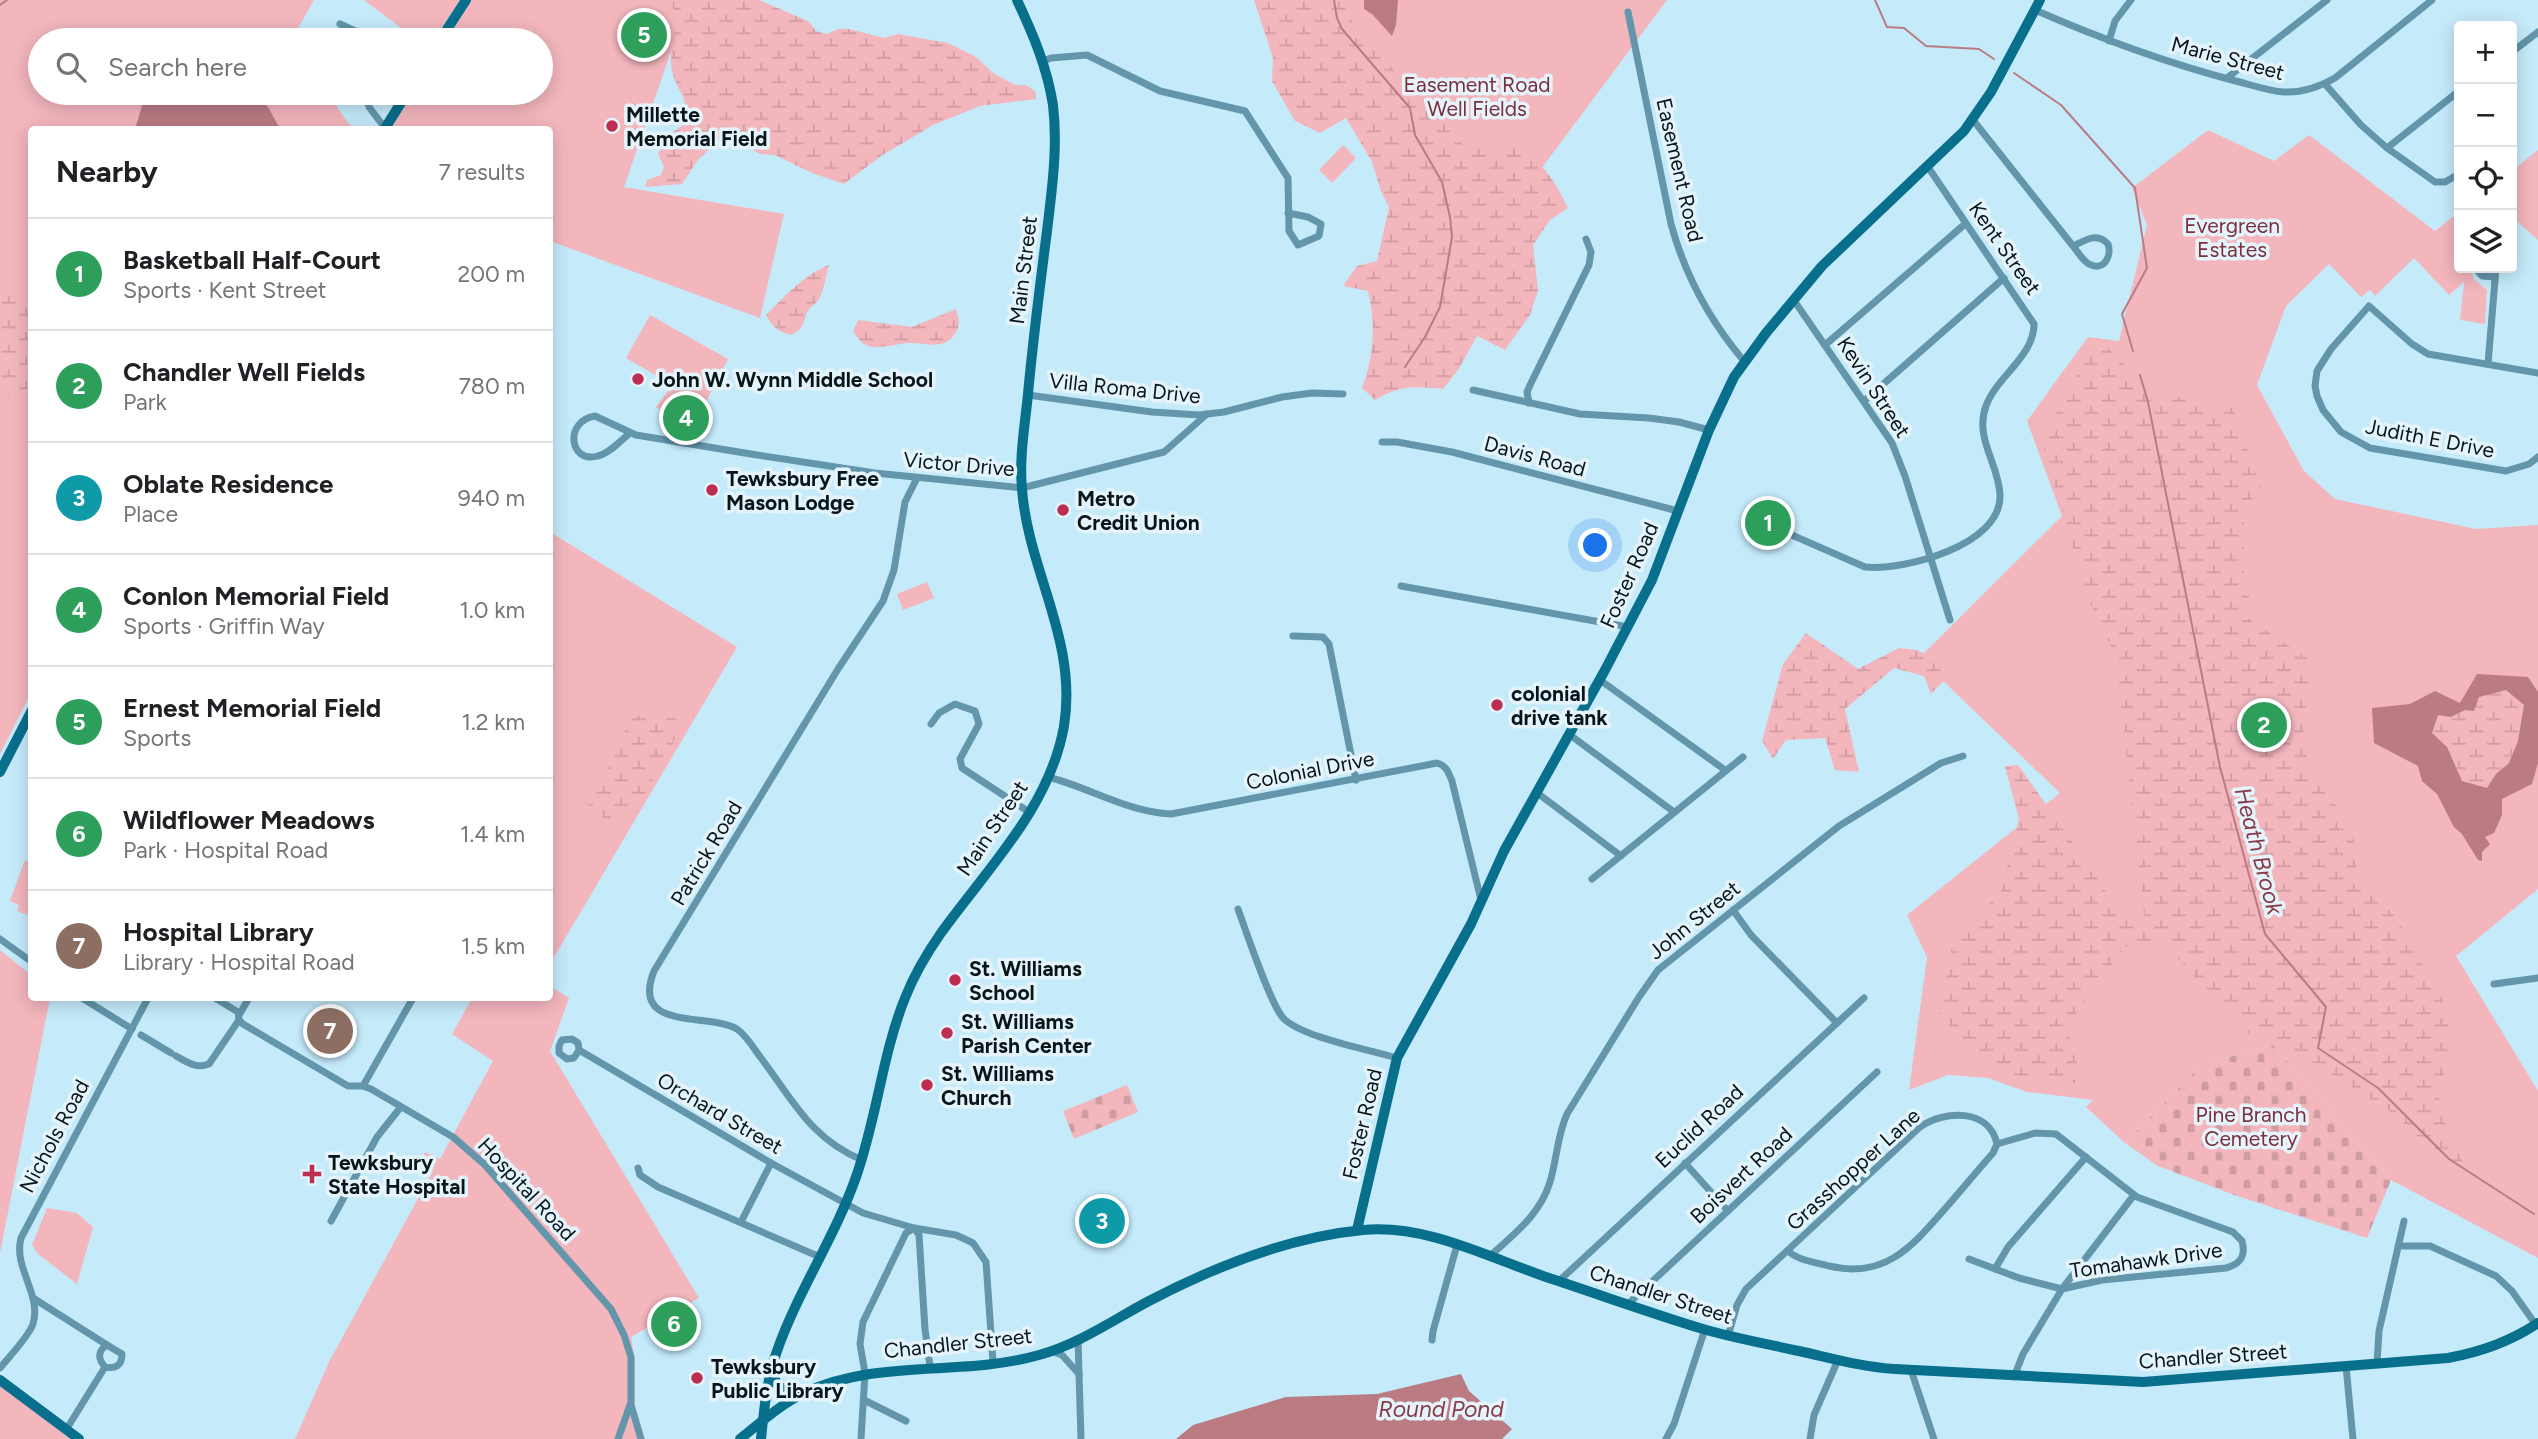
<!DOCTYPE html>
<html lang="en">
<head>
<meta charset="utf-8">
<style>
	:root { --surface:#fff; --page:#f2f2f2; --text:#202124; --muted:#757577; --line:#e0e0e0; --accent:#0b8043 }
	body { margin:0; font-family:Figtree,sans-serif; background:var(--page); color:var(--text) }
	.controls { position:absolute; right:21px; top:21px; display:grid; overflow:hidden; border-radius:7px; box-shadow:0 4px 18px #0003 }
	.controls button { width:63px; height:63px; display:grid; place-items:center; padding:0; border:0; border-bottom:2px solid var(--line); background:var(--surface); color:var(--text); font:35px sans-serif }
	.you { position:absolute; left:1596px; top:546px; width:24px; height:24px; margin:-18px; border:5px solid #fff; border-radius:50%; background:#1a73e8; box-shadow:0 0 0 10px #1a73e833 }
	.badge { display:grid; place-items:center; width:46px; height:46px; border-radius:50%; background:var(--accent); color:#fff; font-size:23px; font-weight:700 }
	.pin { position:absolute; translate:-50% -50%; border:4px solid #fff; box-shadow:0 2px 7px #0006 }
	.list { margin:0; padding:0; list-style:none }
	h2 { display:flex; justify-content:space-between; align-items:center; height:91px; margin:0; padding:0 28px; font-size:30px }
	h2 small { font-size:23px; font-weight:400; color:var(--muted) }
	.list li { display:grid; grid-template-columns:46px 1fr auto; gap:21px; align-items:center; box-sizing:border-box; height:112px; padding:0 28px; border-top:2px solid var(--line) }
	.list b { display:block; font-size:26px; white-space:nowrap }
	.list p { margin:0; font-size:23px; white-space:nowrap; color:var(--muted) }
	.list em { font-size:23px; font-style:normal; color:var(--muted) }
	.icon { flex:none; width:38px; height:38px; fill:none; stroke:currentColor; stroke-width:2; stroke-linecap:round; stroke-linejoin:round }
	.map { position:relative; flex:none; width:2538px; height:1439px; overflow:hidden }
	.search { position:absolute; background:var(--surface); box-shadow:0 4px 18px #0003; left:28px; top:28px; width:525px; height:77px; display:flex; align-items:center; gap:18px; box-sizing:border-box; padding:0 24px; border-radius:38px; color:var(--muted); font-size:26px }
	.panel { position:absolute; background:var(--surface); box-shadow:0 4px 18px #0003; left:28px; top:126px; width:525px; height:875px; border-radius:7px }
	.map>svg:first-child { display:block }
	.green { fill:#f3b6bd }
	.wetland { fill:url(#wetland-marsh) }
	.cemetery { fill:url(#cemetery-stones) }
	.garden { fill:url(#garden-dots) }
	.water { fill:#ba7b83; fill-rule:evenodd }
	.lines { fill:none; stroke-linecap:round; stroke-linejoin:round }
	.stream { stroke:#ba7b83; stroke-width:2 }
	.street { stroke:#6396ab; stroke-width:7 }
	.secondary { stroke:#086f8d; stroke-width:10 }
	.poi-dot { fill:#bd2d52; stroke:#e5f4fb; stroke-width:2.5 }
	.labels { text-anchor:middle; dominant-baseline:central; stroke-width:7; stroke-linejoin:round; paint-order:stroke }
	.street-label { font-size:21px; fill:#08161c; stroke:#e5f4fb }
	.park-label { font-size:21px; fill:#7d2f3e; stroke:#e5f4fb }
	.poi-label { font-size:21px; font-weight:bold; fill:#08161c; stroke:#e5f4fb; text-anchor:start }
	.water-label { font-size:23px; font-style:italic; fill:#893a48; stroke:#e5f4fb }
</style>
</head>
<body>
<div class="map">
<svg width="2538" height="1439" viewBox="0 0 2538 1439">
	<defs>
		<pattern id="wetland-marsh" width="20" height="14" patternUnits="userSpaceOnUse" patternTransform="scale(1.75)"><rect width="20" height="14" fill="#f3b6bd"/><path d="M1 5h8M5 5V1M11 12h8M15 12V8" fill="none" stroke="#cf9ca2"/></pattern>
		<pattern id="cemetery-stones" width="16" height="16" patternUnits="userSpaceOnUse" patternTransform="scale(1.75)"><rect width="16" height="16" fill="#f3b6bd"/><path d="M2 7V4a2 2 0 0 1 4 0v3zM10 15v-3a2 2 0 0 1 4 0v3z" fill="#cf9ca2"/></pattern>
		<pattern id="garden-dots" width="8" height="8" patternUnits="userSpaceOnUse" patternTransform="scale(1.75)"><rect width="8" height="8" fill="#f3b6bd"/><path d="M2 2h.1M6 6h.1" fill="none" stroke="#cf9ca2" stroke-width="1.8" stroke-linecap="round"/></pattern>
	</defs>
	<rect width="100%" height="100%" fill="#c5ebfb"/>
	<g class="green">
		<path d="M0,0h314l-18,32 4,8h-260v53h287l22,31 8,5 -325,1 -1,563 -31,61z"/>
		<path d="M364,0h96l-27,40h-16z"/>
		<path d="M471,0h218l-65,187 160,27 -24,104 -210,-77v-111h-160l23,-37h128v-53h-95z"/>
		<path d="M1340,0h327l-123,165 -99,142z"/>
		<path d="M2208,130l66,31 35,-26 126,96 24,-19v56h11l4,11 13,11 -2,34 -25,-4 4,-38 -15,13 -35,-37 -39,38 -5,-6 -9,7 -32,-33 -43,42 -29,79 47,86 31,28 141,30 62,-4v364l-82,67 82,135v167l-147,-78 -118,-135 -70,19 -78,79 -39,-36 7,-7 -66,-8 -39,-14 -40,-3 -39,15 18,-133 -20,-42 153,-122 -141,-135 143,-142 -35,-95 61,-84 31,4 28,-116 -15,-37z"/>
		<path d="M1343,145l13,13 -24,25 -13,-13z"/>
		<path d="M2538,150v90l-26,-23v-46z"/>
		<path d="M650,315l78,44 -36,70 -36,-22 12,-16 8,-4 -50,-29z"/>
		<path d="M550,532l187,115 -187,317z"/>
		<path d="M927,582l7,16 -31,12 -6,-16z"/>
		<path d="M25,860l6,3v53l-14,-5 2,-6 -9,-4z"/>
		<path d="M0,950l31,25 1,23h18l-50,255z"/>
		<path d="M550,986l19,12 -19,53 149,247 -68,39 4,23v46l10,33h-350l34,-77 104,-191 -13,-6 5,-13 15,7 53,-98 -41,-27 20,-36h78z"/>
		<path d="M47,1208l30,5 16,14 -16,57 -39,-30 -6,-9z"/>
		<path d="M0,1384l61,48 9,7h-70z"/>
	</g>
	<g class="wetland">
		<path d="M671,0h88l49,21 8,10 11,3 11,-5h11l35,9 14,-4 50,9 28,14 17,16 22,12h11l9,6 1,8 -56,7 -47,19 -52,31 -37,28 -32,-11 -37,-18 -15,-1 -30,-18 -9,2 -23,22 -16,24 -37,3 2,-7 14,-5 3,-8 -6,-13c7,-13 14,-24 28,-30 0,-9 0,-19 -3,-27 -4,-9 -9,-16 -11,-26 -5,-26 10,-39 -1,-71z"/>
		<path d="M1254,0h92l7,22 17,22 97,105 42,-2 16,-4 31,42 12,23 -18,12 -17,25 5,45 -8,25 -25,35 -28,-14 -19,34 -15,19c-28,-3 -44,-4 -68,11l-13,-12c12,-31 14,-65 6,-97l-25,-5 14,-20 20,-5 12,-54 -8,-16 -9,-29 -26,-44 -26,15 -25,-12 -23,-40 1,-23z"/>
		<path d="M829,265c-3,10 -5,25 -10,34 -3,5 -9,7 -12,13 -4,11 -3,17 -16,23 -12,-3 -19,-8 -25,-20 19,-19 39,-41 63,-50z"/>
		<path d="M0,282l11,5 20,16v94c-14,4 -21,0 -31,-10z"/>
		<path d="M956,309c3,11 5,17 -2,26 -11,16 -30,7 -46,8 -13,1 -32,8 -44,1 -4,-2 -8,-9 -11,-12l5,-12 54,7z"/>
		<path d="M2098,338l53,53 82,17 11,38 25,27 -25,39v63l5,23 -12,13 73,49 -7,82 11,38 38,43 6,56 37,37 59,104 -16,86 35,80 -87,-78 -89,-55 -53,-22 -81,-89 -38,5 -58,79 16,58 -81,-9 -63,-59 14,-75 48,-50 18,-72 -14,-53 13,-1 74,104 29,48 24,5 -30,-268 -27,-55 -47,-159z"/>
		<path d="M1806,633l52,36 41,-21 18,2 37,20 -23,24 -7,-18 -30,-8 -49,41 14,63 -24,-2 -10,-32 -39,2 -13,19 -11,-18 21,-77z"/>
		<path d="M2506,690l18,15 -6,36 -9,22 -13,11 -9,14 -26,-7 -14,-34 -15,-14 7,-19 12,3 14,-7 9,1 5,-14z"/>
		<path d="M649,714h20l8,6 1,11 -11,27 -8,9 -14,31 -11,11 -6,11c-18,4 -32,-4 -42,-18l10,-11 12,-21 2,-22 14,-15 4,-12 6,-4z"/>
	</g>
	<g class="cemetery">
		<path d="M2273,1045l118,135 -24,58 -130,-42 -79,-30 -33,-23 78,-79z"/>
		<path d="M1127,1085l11,27 -64,27 -11,-28z"/>
	</g>
	<path class="garden" d="M680,1308l12,17 -23,15 -12,-17z"/>
	<g class="water">
		<path d="M1364,0h34l-2,25 -4,11 -20,-22 -8,-5z"/>
		<path d="M146,93h107l15,14 12,22h-145z"/>
		<path d="M2477,674l51,3 10,15v71l-6,21 -30,15v16l-8,18 -9,4 5,7 -8,8v9l-4,-1 -16,-26 -8,-7 -17,-33 -15,-13 -4,-15 -44,-23 -2,-35 38,-4 25,-13 25,12zM2506,690l18,15 -6,36 -9,22 -13,11 -9,14 -25,-7 -15,-34 -15,-14 6,-18 13,2 14,-7 9,1 5,-14z"/>
		<path d="M1461,1374l8,17 43,38 -10,10h-326l17,-14 93,-28 91,-3z"/>
	</g>
	<g class="lines">
		<g class="stream">
			<path d="M1334,0l3,18 5,11 68,79 5,27 27,47 8,35 2,20 -12,70 -15,30 -20,30"/>
			<path d="M1875,0l12,27 17,1 22,18 53,3 15,10"/>
			<path d="M0,5l7,-5"/>
			<path d="M2014,73l47,32 74,83 12,80 -25,46 11,37"/>
			<path d="M2140,375l8,27 72,365 45,167 61,73 -8,41 60,40 71,71 85,55"/>
		</g>
		<g class="street">
			<path d="M2035,10c64,28 129,52 197,70 17,4 35,11 52,12 19,1 35,-5 51,-14l97,-78"/>
			<path d="M1628,12l43,212c14,51 39,97 73,137"/>
			<path d="M340,24l24,11 3,5"/>
			<path d="M2109,41l6,-20 16,-21"/>
			<path d="M2512,52l26,-20"/>
			<path d="M1043,61l8,-3 36,-3 73,36 85,20 43,67 1,53 9,14 21,-9 2,-12 -13,-7 -20,-4"/>
			<path d="M2227,78l100,-78"/>
			<path d="M2325,84l36,41 26,23 72,-57"/>
			<path d="M366,93l3,14 16,21"/>
			<path d="M1973,120l100,126c5,6 10,15 16,18 15,8 23,-8 19,-20 -11,-12 -22,-4 -35,2"/>
			<path d="M2387,148l48,34h10l14,-8"/>
			<path d="M2475,268l7,8 13,1"/>
			<path d="M1793,299l99,144 13,33 45,144"/>
			<path d="M1825,345l140,-121"/>
			<path d="M2488,364l8,-96"/>
			<path d="M2538,373l-110,-19 -16,-10 -43,-38 -38,43 -14,22 -2,15 2,10 6,14 18,22 29,16 136,23 23,-7 9,-7"/>
			<path d="M1473,390l107,24 69,4 30,4 30,8"/>
			<path d="M1028,395l124,17 47,3 25,-3 58,-15 30,-4 31,1"/>
			<path d="M1864,401l140,-123"/>
			<path d="M1529,403l-2,-11 4,-9 58,-118 2,-13 -5,-13"/>
			<path d="M630,433c-10,8 -20,20 -32,23 -29,8 -34,-35 -3,-40l41,19 115,19 124,19 147,15 142,-36 43,-38"/>
			<path d="M1382,442h15l55,10 226,59"/>
			<path d="M1778,529l87,38c39,4 137,-22 135,-72 -1,-31 -26,-57 -14,-89 10,-29 48,-49 48,-82l-106,-157"/>
			<path d="M1401,586l227,41"/>
			<path d="M1293,636l30,1 6,7 27,136"/>
			<path d="M1600,680l125,90"/>
			<path d="M931,724l8,-11 16,-9 20,7 4,13 -19,35 2,9 67,44"/>
			<path d="M1570,735l104,77"/>
			<path d="M1048,777c43,11 79,35 123,37l266,-51c10,3 11,9 15,18l29,119"/>
			<path d="M1536,792l85,64"/>
			<path d="M1592,879l151,-122"/>
			<path d="M1238,909c8,22 33,97 46,110 21,19 83,30 113,39"/>
			<path d="M1733,910l18,25 86,88"/>
			<path d="M0,939l32,23"/>
			<path d="M2494,984l44,-6"/>
			<path d="M82,998l50,31"/>
			<path d="M215,998l23,14 1,8 4,4 105,62h15l8,3 82,48 31,27 127,145 13,26 7,22v48l10,34"/>
			<path d="M239,1015l10,-17"/>
			<path d="M141,1035l30,18"/>
			<path d="M579,1050l-5,8 -7,1 -8,-6v-7l3,-6 10,-1 6,4 1,7 192,113 92,50 51,15 42,7 17,8 13,19 7,100"/>
			<path d="M176,1056c11,6 20,13 33,8l30,-44"/>
			<path d="M363,1086l50,-88"/>
			<path d="M862,1160c-52,-22 -69,-60 -101,-102 -7,-9 -14,-22 -24,-29 -30,-17 -107,3 -83,-58l184,-302 45,-68 11,-31 11,-68 12,-24"/>
			<path d="M1685,1163l43,48"/>
			<path d="M638,1168l2,7 18,12 162,70"/>
			<path d="M331,1221l46,-84 23,-29"/>
			<path d="M741,1222l30,-59"/>
			<path d="M2398,1246h32l66,30 16,15 24,34"/>
			<path d="M1489,1257c24,-22 51,-42 61,-75 7,-23 7,-46 17,-68l72,-117 19,-27 181,-144 102,-63 22,-7"/>
			<path d="M1969,1259l50,19 43,11 40,-9 124,-12c15,-4 20,-12 16,-27l-9,-9 -96,-35 -81,-63 -21,-1 -38,11"/>
			<path d="M1995,1269l13,-22 78,-90"/>
			<path d="M1559,1281l305,-283"/>
			<path d="M33,1298l74,47"/>
			<path d="M1628,1304l249,-232"/>
			<path d="M1728,1336l9,-31 9,-16 174,-162c25,-17 69,-19 77,17l-4,9c-17,19 -33,39 -50,58 -33,38 -60,68 -114,55 -14,-4 -30,-5 -41,-15"/>
			<path d="M1078,1340l3,99"/>
			<path d="M1432,1340l1,-9 24,-86"/>
			<path d="M1051,1351l11,4 17,19"/>
			<path d="M2377,1363l2,-32 25,-110"/>
			<path d="M2346,1366l7,73"/>
			<path d="M0,1368c9,-11 29,-32 33,-44 9,-30 -20,-56 -12,-86l127,-240"/>
			<path d="M1911,1370l23,69"/>
			<path d="M2014,1377l9,-23 39,-65 72,-94"/>
			<path d="M864,1400l42,21"/>
			<path d="M66,1430l39,-63c10,2 17,-1 17,-13l-15,-9 -3,2c-7,7 -5,13 1,20"/>
			<path d="M618,1439l12,-34"/>
			<path d="M861,1439l4,-66 -5,-29 3,-22 43,-89 8,-5 5,7 6,94 5,38"/>
			<path d="M1666,1439l8,-15 31,-95"/>
			<path d="M1810,1439l4,-24 24,-55"/>
		</g>
		<g class="secondary">
			<path d="M440,40l26,-40"/>
			<path d="M384,130l23,-37"/>
			<path d="M0,772l32,-62"/>
			<path d="M1357,1230l40,-172 74,-134 33,-73 101,-181 47,-90 57,-150 25,-53 32,-44 56,-67 142,-135 27,-39 49,-92"/>
			<path d="M772,1371c4,17 12,21 29,23"/>
			<path d="M0,1380l79,59"/>
			<path d="M740,1439c20,-16 41,-35 64,-46 75,-35 158,-16 235,-38 40,-11 74,-35 110,-54 67,-35 139,-64 214,-71 63,-6 125,27 183,47 52,17 104,36 157,52 31,9 64,15 96,22 32,7 63,16 96,18l248,13 305,-24c33,-6 62,-16 90,-35"/>
			<path d="M761,1439c3,-30 6,-60 16,-88 21,-60 58,-114 79,-174 21,-59 26,-122 49,-179 9,-23 22,-45 36,-65 46,-64 109,-126 123,-207 14,-86 -36,-155 -42,-237 -3,-32 3,-64 6,-95 5,-55 12,-109 19,-163 5,-42 11,-84 6,-126 -6,-38 -20,-71 -36,-105"/>
		</g>
	</g>
	<g class="poi-dot">
		<circle cx="612" cy="126" r="7"/>
		<circle cx="638" cy="379" r="7"/>
		<circle cx="712" cy="490" r="7"/>
		<circle cx="1063" cy="510" r="7"/>
		<circle cx="1497" cy="705" r="7"/>
		<circle cx="955" cy="980" r="7"/>
		<circle cx="947" cy="1033" r="7"/>
		<circle cx="927" cy="1085" r="7"/>
		<path d="M308.5 1163.5h7v7h7v7h-7v7h-7v-7h-7v-7h7z"/>
		<circle cx="697" cy="1378" r="7"/>
	</g>
	<g class="labels">
		<g class="street-label">
			<text transform="translate(2228 58) rotate(15)">Marie Street</text>
			<text transform="translate(1680 170) rotate(77)">Easement Road</text>
			<text transform="translate(2005 248) rotate(55)">Kent Street</text>
			<text transform="translate(1023 270) rotate(-83)">Main Street</text>
			<text transform="translate(1874 387) rotate(57)">Kevin Street</text>
			<text transform="translate(1125 388) rotate(6)">Villa Roma Drive</text>
			<text transform="translate(2430 438) rotate(11)">Judith E Drive</text>
			<text transform="translate(1535 456) rotate(15)">Davis Road</text>
			<text transform="translate(959 464) rotate(5)">Victor Drive</text>
			<text transform="translate(1629 575) rotate(-66)">Foster Road</text>
			<text transform="translate(1310 770) rotate(-11)">Colonial Drive</text>
			<text transform="translate(992 828) rotate(-56)">Main Street</text>
			<text transform="translate(706 853) rotate(-59)">Patrick Road</text>
			<text transform="translate(1694 920) rotate(-39)">John Street</text>
			<text transform="translate(720 1113) rotate(30)">Orchard Street</text>
			<text transform="translate(1362 1124) rotate(-77)">Foster Road</text>
			<text transform="translate(1699 1126) rotate(-43)">Euclid Road</text>
			<text transform="translate(54 1136) rotate(-62)">Nichols Road</text>
			<text transform="translate(1853 1169) rotate(-42)">Grasshopper Lane</text>
			<text transform="translate(1741 1175) rotate(-43)">Boisvert Road</text>
			<text transform="translate(527 1189) rotate(47)">Hospital Road</text>
			<text transform="translate(2146 1260) rotate(-8)">Tomahawk Drive</text>
			<text transform="translate(1661 1294) rotate(18)">Chandler Street</text>
			<text transform="translate(958 1343) rotate(-6)">Chandler Street</text>
			<text transform="translate(2213 1356) rotate(-4)">Chandler Street</text>
		</g>
		<g class="park-label">
			<text x="1477" y="84">Easement Road<tspan x="1477" dy="24">Well Fields</tspan></text>
			<text x="2232" y="225">Evergreen<tspan x="2232" dy="24">Estates</tspan></text>
			<text x="2251" y="1114">Pine Branch<tspan x="2251" dy="24">Cemetery</tspan></text>
		</g>
		<g class="poi-label">
			<text x="626" y="114">Millette<tspan x="626" dy="24">Memorial Field</tspan></text>
			<text x="652" y="379">John W. Wynn Middle School</text>
			<text x="726" y="478">Tewksbury Free<tspan x="726" dy="24">Mason Lodge</tspan></text>
			<text x="1077" y="498">Metro<tspan x="1077" dy="24">Credit Union</tspan></text>
			<text x="1511" y="693">colonial<tspan x="1511" dy="24">drive tank</tspan></text>
			<text x="969" y="968">St. Williams<tspan x="969" dy="24">School</tspan></text>
			<text x="961" y="1021">St. Williams<tspan x="961" dy="24">Parish Center</tspan></text>
			<text x="941" y="1073">St. Williams<tspan x="941" dy="24">Church</tspan></text>
			<text x="328" y="1162">Tewksbury<tspan x="328" dy="24">State Hospital</tspan></text>
			<text x="711" y="1366">Tewksbury<tspan x="711" dy="24">Public Library</tspan></text>
		</g>
		<g class="water-label">
			<text transform="translate(2259 851) rotate(75)">Heath Brook</text>
			<text x="1441" y="1409">Round Pond</text>
		</g>
	</g>
</svg>
<div class="controls">
<button>+</button>
<button>−</button>
<button><svg class="icon" aria-label="locate" viewBox="0 0 24 24"><circle cx="12" cy="12" r="6"/><path d="M12 2v4M12 18v4M2 12h4M18 12h4"/></svg></button>
<button><svg class="icon" aria-label="layers" viewBox="0 0 24 24"><path d="M12 4l9 5-9 5-9-5zM3 14l9 5 9-5"/></svg></button>
</div>
<div class="you"></div>
<div class="pin badge" style="left:1768px;top:523px;background:#2e9e5b">1</div>
<div class="pin badge" style="left:2264px;top:725px;background:#2e9e5b">2</div>
<div class="pin badge" style="left:1102px;top:1221px;background:#0f9aa8">3</div>
<div class="pin badge" style="left:686px;top:418px;background:#2e9e5b">4</div>
<div class="pin badge" style="left:644px;top:35px;background:#2e9e5b">5</div>
<div class="pin badge" style="left:674px;top:1324px;background:#2e9e5b">6</div>
<div class="pin badge" style="left:330px;top:1031px;background:#8d6e63">7</div>
<div class="search"><svg class="icon" aria-label="search" viewBox="0 0 24 24"><circle cx="10" cy="10" r="6"/><path d="M15 15l6 6"/></svg>Search here</div>
<section class="panel">
<h2>Nearby<small>7 results</small></h2>
<ul class="list">
<li><span class="badge" style="background:#2e9e5b">1</span><div><b>Basketball Half-Court</b><p>Sports · Kent Street</p></div><em>200 m</em></li>
<li><span class="badge" style="background:#2e9e5b">2</span><div><b>Chandler Well Fields</b><p>Park</p></div><em>780 m</em></li>
<li><span class="badge" style="background:#0f9aa8">3</span><div><b>Oblate Residence</b><p>Place</p></div><em>940 m</em></li>
<li><span class="badge" style="background:#2e9e5b">4</span><div><b>Conlon Memorial Field</b><p>Sports · Griffin Way</p></div><em>1.0 km</em></li>
<li><span class="badge" style="background:#2e9e5b">5</span><div><b>Ernest Memorial Field</b><p>Sports</p></div><em>1.2 km</em></li>
<li><span class="badge" style="background:#2e9e5b">6</span><div><b>Wildflower Meadows</b><p>Park · Hospital Road</p></div><em>1.4 km</em></li>
<li><span class="badge" style="background:#8d6e63">7</span><div><b>Hospital Library</b><p>Library · Hospital Road</p></div><em>1.5 km</em></li>
</ul>
</section>
</div>
</body>
</html>
